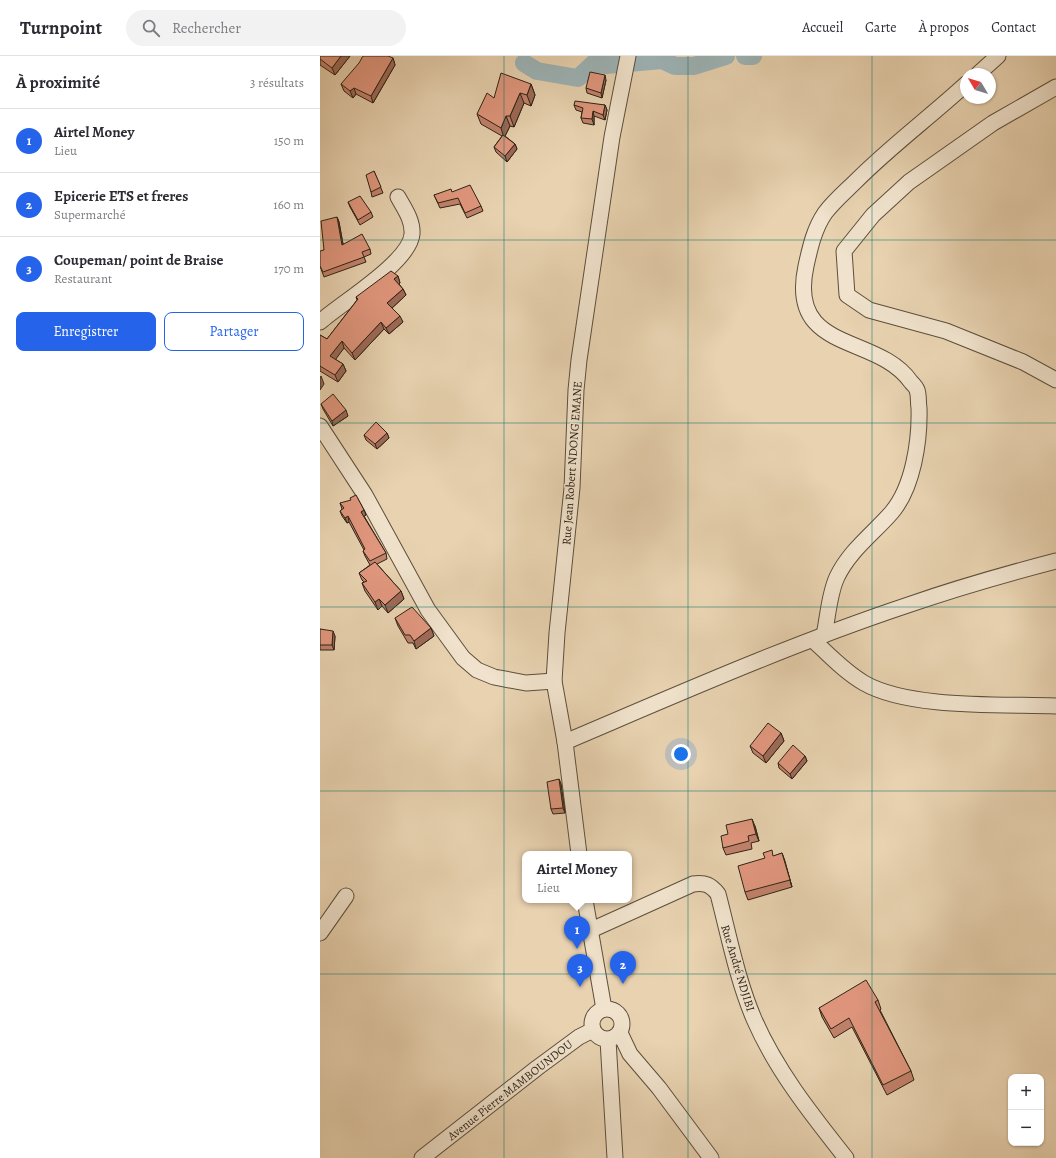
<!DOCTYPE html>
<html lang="fr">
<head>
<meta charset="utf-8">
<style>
	:root { --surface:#fff; --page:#f2f2f3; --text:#2b2b33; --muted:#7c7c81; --line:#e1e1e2; --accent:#2563eb }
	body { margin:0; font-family:Alegreya,serif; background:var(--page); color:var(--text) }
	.controls { position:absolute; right:12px; bottom:12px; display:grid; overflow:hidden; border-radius:8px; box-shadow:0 1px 3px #0004 }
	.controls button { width:36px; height:36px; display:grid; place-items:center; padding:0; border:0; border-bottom:1px solid var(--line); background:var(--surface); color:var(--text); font:20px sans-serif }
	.compass { position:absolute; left:640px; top:12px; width:36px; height:36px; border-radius:50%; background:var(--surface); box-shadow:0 1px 3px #0004; rotate:308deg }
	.you { position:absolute; left:361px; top:698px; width:14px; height:14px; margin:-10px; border:3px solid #fff; border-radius:50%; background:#1a73e8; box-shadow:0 0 0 6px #1a73e833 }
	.badge { display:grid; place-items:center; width:26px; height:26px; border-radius:50%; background:var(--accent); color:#fff; font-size:13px; font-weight:700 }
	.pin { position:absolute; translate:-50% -33px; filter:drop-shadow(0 1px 2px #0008) }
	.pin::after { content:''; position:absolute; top:21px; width:14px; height:12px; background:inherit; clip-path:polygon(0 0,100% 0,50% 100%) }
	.popup { position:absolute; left:202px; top:795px; width:110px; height:52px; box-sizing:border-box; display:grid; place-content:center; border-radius:8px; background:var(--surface); filter:drop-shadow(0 1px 3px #0005); font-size:13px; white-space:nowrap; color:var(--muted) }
	.popup b { font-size:15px; color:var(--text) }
	.popup::after { content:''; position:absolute; left:50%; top:100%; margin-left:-8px; border:8px solid transparent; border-top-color:var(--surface) }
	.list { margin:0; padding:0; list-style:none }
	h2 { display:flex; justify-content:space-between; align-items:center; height:52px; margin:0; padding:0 16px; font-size:17px }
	h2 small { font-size:13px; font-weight:400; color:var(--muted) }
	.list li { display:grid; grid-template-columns:26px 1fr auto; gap:12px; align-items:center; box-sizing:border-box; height:64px; padding:0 16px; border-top:1px solid var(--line) }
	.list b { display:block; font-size:15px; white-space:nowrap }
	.list p { margin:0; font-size:13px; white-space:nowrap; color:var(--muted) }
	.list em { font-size:13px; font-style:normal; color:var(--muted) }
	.actions { display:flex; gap:8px; padding:12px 16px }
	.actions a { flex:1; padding:9px 0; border:1px solid var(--accent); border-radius:8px; text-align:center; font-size:14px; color:var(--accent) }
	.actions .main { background:var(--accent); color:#fff }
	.icon { flex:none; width:22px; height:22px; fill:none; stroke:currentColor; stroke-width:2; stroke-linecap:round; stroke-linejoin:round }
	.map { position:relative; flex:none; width:736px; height:1102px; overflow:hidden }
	header { display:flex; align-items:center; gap:24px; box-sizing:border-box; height:56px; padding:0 20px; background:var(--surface); border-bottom:1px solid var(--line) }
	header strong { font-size:19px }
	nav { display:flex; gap:22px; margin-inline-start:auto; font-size:14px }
	.search { width:280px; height:36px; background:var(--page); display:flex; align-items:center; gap:10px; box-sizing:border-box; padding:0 14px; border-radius:22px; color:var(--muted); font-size:15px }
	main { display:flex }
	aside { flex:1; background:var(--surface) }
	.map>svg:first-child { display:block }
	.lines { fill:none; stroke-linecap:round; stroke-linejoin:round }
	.river { stroke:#9db4b7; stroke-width:18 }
	.minor-casing { stroke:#5c4f3c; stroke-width:17 }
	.minor { stroke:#f0e2cc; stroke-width:15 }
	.wall { fill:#c2826c; stroke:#2e2316 }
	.shaded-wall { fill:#9e6a58; stroke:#2e2316 }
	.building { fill:#e1977e; stroke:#2e2316 }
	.grid { fill:none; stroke:#0f766e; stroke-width:1; stroke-opacity:0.55 }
	.labels { text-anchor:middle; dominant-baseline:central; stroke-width:3; stroke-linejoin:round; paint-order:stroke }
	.street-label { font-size:12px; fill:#2e2316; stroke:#f0e2cc }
</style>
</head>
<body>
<header>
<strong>Turnpoint</strong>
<div class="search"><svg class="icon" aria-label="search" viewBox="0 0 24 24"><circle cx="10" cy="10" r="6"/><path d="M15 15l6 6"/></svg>Rechercher</div>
<nav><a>Accueil</a><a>Carte</a><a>À propos</a><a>Contact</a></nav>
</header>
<main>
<aside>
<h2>À proximité<small>3 résultats</small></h2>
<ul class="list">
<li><span class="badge">1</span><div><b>Airtel Money</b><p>Lieu</p></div><em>150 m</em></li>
<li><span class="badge">2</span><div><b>Epicerie ETS et freres</b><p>Supermarché</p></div><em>160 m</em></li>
<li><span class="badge">3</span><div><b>Coupeman/ point de Braise</b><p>Restaurant</p></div><em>170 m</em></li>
</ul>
<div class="actions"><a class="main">Enregistrer</a><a>Partager</a></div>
</aside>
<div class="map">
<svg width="736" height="1102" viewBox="0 0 736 1102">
	<rect width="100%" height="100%" fill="#e8d2b0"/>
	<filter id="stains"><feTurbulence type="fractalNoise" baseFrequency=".005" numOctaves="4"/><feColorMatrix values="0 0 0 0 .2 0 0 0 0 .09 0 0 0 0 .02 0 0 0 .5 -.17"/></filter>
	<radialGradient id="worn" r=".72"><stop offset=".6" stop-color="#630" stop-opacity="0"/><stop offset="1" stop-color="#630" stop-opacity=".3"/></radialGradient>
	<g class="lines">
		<g class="river">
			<path d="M425,0h8"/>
			<path d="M204,7l13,8 41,7 16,-15 12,2 56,-5 13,6h19l32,-10"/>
		</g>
		<g class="minor-casing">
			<g id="minor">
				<path d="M658,18l20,-18"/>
				<path d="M736,31l-63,36 -84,59 -36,33 -29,36 3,44 22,15 77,21 77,31 33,18"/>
				<path d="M0,266c21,-19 90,-60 92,-88 1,-14 -8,-26 -14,-37"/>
				<path d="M0,370l45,69 63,115 35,48 14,12 17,7 32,6 28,-2"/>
				<path d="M504,579c4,-18 5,-41 13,-58 13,-27 36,-43 55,-65 21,-25 28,-71 27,-104 -1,-5 0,-13 -2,-18 -1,-3 -4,-6 -6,-8 -34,-49 -124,-28 -105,-116 4,-18 8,-37 19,-53 9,-12 21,-22 32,-33 34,-34 73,-63 109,-96"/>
				<path d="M493,584c16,15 32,32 51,43 45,26 139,21 192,23"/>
				<path d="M245,686c113,-48 226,-98 343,-137 49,-17 98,-31 148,-44"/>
				<path d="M259,798l-14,-112 -11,-61 3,-48 15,-145 4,-98 3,-30 33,-223 16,-81"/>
				<path d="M265,844l19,109"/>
				<path d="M269,875l104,-47c12,-2 18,1 25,10 11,42 19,85 36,125 22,51 58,96 92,139"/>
				<path d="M0,877l26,-37"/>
				<circle cx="287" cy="968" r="15"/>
				<path d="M300,977l10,21 29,34 52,70"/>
				<path d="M288,984l7,118"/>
				<path d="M102,1102l115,-90 42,-31 14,-7"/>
			</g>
		</g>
		<use href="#minor" class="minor"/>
	</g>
	<g class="wall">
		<path d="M0,0h30l-15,19 -15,-10z"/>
		<path d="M73,2l2,7 -22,38 -17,-9 -3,4 -9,-7 -3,-7z"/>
		<path d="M286,24l-4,18 -15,-5 -1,-5z"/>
		<path d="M211,28l4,11 -4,11 -7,-3 -10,24 -4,-1 -5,10 10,8 2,5 -10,13 -11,-10 -2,-5 8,-11 -21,-12 -4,-10 17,-16z"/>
		<path d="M254,49h31l2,5 -2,10 -11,-4v9l-11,-2 -2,-5 1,-6 -6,-2z"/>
		<path d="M54,115l9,22 -11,4 -1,-5z"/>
		<path d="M132,136l29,14 2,5 -16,7 -7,-14 -20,4 -6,-13z"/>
		<path d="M28,146l23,10 2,5 -13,8 -10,-18z"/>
		<path d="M17,161l2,5 4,22 27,5 1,5 -7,3 2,5 -42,15 -4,-11 4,-16z"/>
		<path d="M78,220l2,7 -1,1 4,5 3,6 -14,13 11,14 -14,12 -5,-5 -29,31 -11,-12 -9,11 8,5 3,7 -8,11 -18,-11v-36l7,4 30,-39 -1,-3z"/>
		<path d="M1,348l27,12 -15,10 -10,-17z"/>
		<path d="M67,377l2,5 -12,11 -11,-9 -2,-5z"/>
		<path d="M20,447l24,7 2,5 -2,1 22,37 1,6 -10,5 24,27 3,8 -16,14 -6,-7 -4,4 -13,-19 -3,-8 2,-1 -2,-2 -3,-7 11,-8 -5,-9 -2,-5 1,-1 -15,-28 -2,1 -5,-7 -2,-5 2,-2z"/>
		<path d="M75,562l36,10 3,8 -18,13 -3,-6h-5l-10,-17z"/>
		<path d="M0,573l15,7 -1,14h-14z"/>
		<path d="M461,677l3,8 -18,22 -13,-10 -3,-7z"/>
		<path d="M485,700l2,5 -15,18 -13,-11 -1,-5z"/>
		<path d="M239,723l2,5 4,29 -12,1 -2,-5z"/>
		<path d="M435,770l4,15 -8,2 1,6 -26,6 -3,-7 5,-14z"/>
		<path d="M462,797l10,34 -44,13 -3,-8 29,-36z"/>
		<path d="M558,944l3,9 -1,1 31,61 3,9 -27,15 -35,-68 -18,11 -12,-21 -3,-9z"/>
	</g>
	<g class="shaded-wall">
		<path d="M21,0h9l-15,19 -3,-7z"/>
		<path d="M73,2l2,7 -22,38 -2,-7z"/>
		<path d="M285,19l1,5 -4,18 -1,-5z"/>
		<path d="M211,28l4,11 -4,11 -4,-11z"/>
		<path d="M34,32l2,6 -3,4 -3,-7z"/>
		<path d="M200,37l4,10 -10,24 -4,-11z"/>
		<path d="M285,49l2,5 -2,10 -2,-5z"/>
		<path d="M273,55l1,5v9l-2,-6z"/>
		<path d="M186,60l4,10 -6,12 -3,-10z"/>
		<path d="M195,88l2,5 -10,13 -2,-6z"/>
		<path d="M17,161l2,5 5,28 -2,-5z"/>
		<path d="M78,220l2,7 -3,3 -3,-7z"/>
		<path d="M83,233l3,6 -16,15 -3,-7z"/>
		<path d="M80,260l3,6 -14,12 -3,-6z"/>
		<path d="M61,266l3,7 -29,31 -3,-7z"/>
		<path d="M22,285l2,7 -11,15 -3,-7z"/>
		<path d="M23,308l3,7 -8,11 -3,-7z"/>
		<path d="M1,320l3,8 -4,6v-12z"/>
		<path d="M26,354l2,6 -15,10 -1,-5z"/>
		<path d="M67,377l2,5 -12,11 -2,-5z"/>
		<path d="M44,454l2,5 -3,2 -2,-5z"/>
		<path d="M28,460l1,6 -2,1 -2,-5z"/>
		<path d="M81,535l3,8 -16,14 -3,-8z"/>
		<path d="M59,543l3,7 -4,4 -3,-8z"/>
		<path d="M111,572l3,8 -18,13 -2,-8z"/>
		<path d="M13,575l2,5 -1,14 -2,-5z"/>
		<path d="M461,677l3,8 -18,22 -3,-7z"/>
		<path d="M485,700l2,5 -15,18 -2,-5z"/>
		<path d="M239,723l2,5 4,29 -2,-5z"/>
		<path d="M432,763l3,7 4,15 -3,-7z"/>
		<path d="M462,797l3,8 7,26 -2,-7z"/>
	</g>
	<g class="building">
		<path d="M0,0h21l-9,12 -12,-9z"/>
		<path d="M43,0h25l5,2 -22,38 -17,-8 -4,3 -9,-7 18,-21z"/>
		<path d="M270,16l15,3 -4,18 -15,-5z"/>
		<path d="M181,17l30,11 -4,11 -7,-2 -10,23h-4l-5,12 -24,-14 10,-21 7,5z"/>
		<path d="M255,45l30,4 -2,10 -10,-4 -1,8 -11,-1 2,-10 -9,-3z"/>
		<path d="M183,79l12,9 -10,12 -11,-9z"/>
		<path d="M54,115l7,16 -10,5 -5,-17z"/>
		<path d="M150,129l11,21 -16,7 -7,-15 -20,5 -4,-8 17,-6 1,3z"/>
		<path d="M40,140l11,16 -13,8 -10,-18z"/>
		<path d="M17,161l5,28 20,-11 8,15 -8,3 2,5 -41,15 -3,-6v-15l4,-1 -3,-29z"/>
		<path d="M71,215l7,5 -4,3 9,10 -16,14 13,13 -14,12 -5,-6 -29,31 -10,-12 -12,15 13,8 -8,11 -15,-9v-31l7,4 31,-40 -2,-2z"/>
		<path d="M13,338l13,16 -14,11 -11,-17z"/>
		<path d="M56,366l11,11 -12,11 -11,-9z"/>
		<path d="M36,439l8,15 -3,2 25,41 -16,8 -7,-10 2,-2 -17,-33 -3,2 -5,-7 4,-3 -4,-5 11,-3 -1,-2z"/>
		<path d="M55,506l26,29 -16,14 -6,-6 -4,3 -13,-19 5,-2 -8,-8z"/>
		<path d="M92,551l19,21 -17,13 -4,-6h-5l-10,-17z"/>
		<path d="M0,573l13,2 -1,14h-12z"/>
		<path d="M448,667l13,10 -18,23 -13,-10z"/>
		<path d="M473,689l12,11 -15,18 -12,-11z"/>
		<path d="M239,723l4,29 -12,1 -4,-27z"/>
		<path d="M432,763l4,15 -8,2 1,5 -26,7 -2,-12 7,-2 -2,-9z"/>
		<path d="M452,794l1,6 9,-3 8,27 -45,12 -7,-26 27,-8 -2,-5z"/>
		<path d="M546,924l12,20 -3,2 36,69 -28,14 -34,-67 -18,11 -12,-21z"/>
	</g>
	<path class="grid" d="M184,0v1102M368,0v1102M552,0v1102M0,184h736M0,367h736M0,551h736M0,735h736M0,918h736"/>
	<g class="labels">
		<g class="street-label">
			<text transform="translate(252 407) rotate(-86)">Rue Jean Robert NDONG EMANE</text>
			<text transform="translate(418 912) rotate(73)">Rue André NDJIBI</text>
			<text transform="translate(190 1034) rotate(-38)">Avenue Pierre MAMBOUNDOU</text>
		</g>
	</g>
	<rect width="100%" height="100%" filter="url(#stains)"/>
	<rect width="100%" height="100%" fill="url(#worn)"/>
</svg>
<div class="controls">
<button>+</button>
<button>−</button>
</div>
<svg class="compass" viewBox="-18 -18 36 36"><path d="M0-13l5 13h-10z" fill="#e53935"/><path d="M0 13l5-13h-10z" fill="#7c7c81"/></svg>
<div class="you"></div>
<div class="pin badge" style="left:257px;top:893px">1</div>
<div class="popup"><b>Airtel Money</b>Lieu</div>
<div class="pin badge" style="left:303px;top:928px">2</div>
<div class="pin badge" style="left:260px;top:931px">3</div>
</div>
</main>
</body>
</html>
